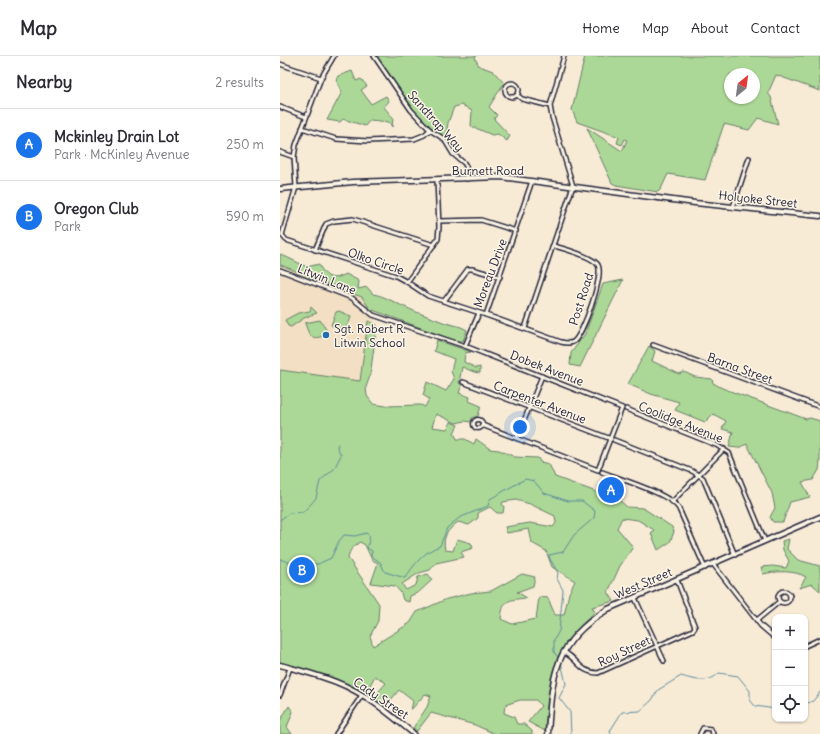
<!DOCTYPE html>
<html lang="en">
<head>
<meta charset="utf-8">
<style>
	:root { --surface:#fff; --page:#f2f2f3; --text:#2b2b33; --muted:#7c7c81; --line:#e1e1e2; --accent:#1a73e8 }
	body { margin:0; font-family:Delius,sans-serif; background:var(--page); color:var(--text) }
	.controls { position:absolute; right:12px; bottom:12px; display:grid; overflow:hidden; border-radius:8px; box-shadow:0 1px 3px #0004 }
	.controls button { width:36px; height:36px; display:grid; place-items:center; padding:0; border:0; border-bottom:1px solid var(--line); background:var(--surface); color:var(--text); font:20px sans-serif }
	.compass { position:absolute; left:444px; top:12px; width:36px; height:36px; border-radius:50%; background:var(--surface); box-shadow:0 1px 3px #0004; rotate:29deg }
	.you { position:absolute; left:240px; top:371px; width:14px; height:14px; margin:-10px; border:3px solid #fff; border-radius:50%; background:#1a73e8; box-shadow:0 0 0 6px #1a73e833 }
	.badge { display:grid; place-items:center; width:26px; height:26px; border-radius:50%; background:var(--accent); color:#fff; font-size:13px; font-weight:700 }
	.pin { position:absolute; translate:-50% -50%; border:2px solid #fff; box-shadow:0 1px 4px #0006 }
	.list { margin:0; padding:0; list-style:none }
	h2 { display:flex; justify-content:space-between; align-items:center; height:52px; margin:0; padding:0 16px; font-size:17px }
	h2 small { font-size:13px; font-weight:400; color:var(--muted) }
	.list li { display:grid; grid-template-columns:26px 1fr auto; gap:12px; align-items:center; box-sizing:border-box; height:72px; padding:0 16px; border-top:1px solid var(--line) }
	.list b { display:block; font-size:15px; white-space:nowrap }
	.list p { margin:0; font-size:13px; white-space:nowrap; color:var(--muted) }
	.list em { font-size:13px; font-style:normal; color:var(--muted) }
	.icon { flex:none; width:22px; height:22px; fill:none; stroke:currentColor; stroke-width:2; stroke-linecap:round; stroke-linejoin:round }
	.map { position:relative; flex:none; width:540px; height:678px; overflow:hidden }
	header { display:flex; align-items:center; gap:24px; box-sizing:border-box; height:56px; padding:0 20px; background:var(--surface); border-bottom:1px solid var(--line) }
	header strong { font-size:19px }
	nav { display:flex; gap:22px; margin-inline-start:auto; font-size:14px }
	main { display:flex }
	aside { flex:1; background:var(--surface) }
	.map>svg:first-child { display:block }
	.built { fill:#f3dfc3 }
	.green { fill:#abd896; stroke:#667d68; fill-rule:evenodd }
	.lines { fill:none; stroke-linecap:round; stroke-linejoin:round }
	.stream { stroke:#5b8a9d; stroke-width:1 }
	.street-casing { stroke:#22223b; stroke-width:6 }
	.secondary-casing { stroke:#22223b; stroke-width:7 }
	.street { stroke:#fcf5e5; stroke-width:3 }
	.secondary { stroke:#fcf5e5; stroke-width:4 }
	.poi-dot { fill:#1f6fb2; stroke:#fcf5e5; stroke-width:1.5 }
	.labels { text-anchor:middle; dominant-baseline:central; stroke-width:3; stroke-linejoin:round; paint-order:stroke }
	.street-label { font-size:12px; fill:#22223b; stroke:#fcf5e5 }
	.poi-label { font-size:12px; fill:#22223b; stroke:#fcf5e5; text-anchor:start }
</style>
</head>
<body>
<header>
<strong>Map</strong>
<nav><a>Home</a><a>Map</a><a>About</a><a>Contact</a></nav>
</header>
<main>
<aside>
<h2>Nearby<small>2 results</small></h2>
<ul class="list">
<li><span class="badge">A</span><div><b>Mckinley Drain Lot</b><p>Park · McKinley Avenue</p></div><em>250 m</em></li>
<li><span class="badge">B</span><div><b>Oregon Club</b><p>Park</p></div><em>590 m</em></li>
</ul>
</aside>
<div class="map">
<svg width="540" height="678" viewBox="0 0 540 678">
	<rect width="100%" height="100%" fill="#f8ebd6"/>
	<filter id="ink" filterUnits="userSpaceOnUse"><feTurbulence type="fractalNoise" baseFrequency=".025" numOctaves="2"/><feDisplacementMap in="SourceGraphic" scale="8" xChannelSelector="R" yChannelSelector="G"/><feConvolveMatrix kernelMatrix="1 2 1 2 8 2 1 2 1" color-interpolation-filters="sRGB"/></filter>
	<g filter="url(#ink)">
		<path class="built" d="M0,207l98,35 -12,87 -86,-13z"/>
		<g class="green">
			<path d="M96,0h101l-2,2 4,8 14,5 11,12 -15,24 8,8 -3,4 16,17 -3,5 -9,-7 -6,1 -21,-9 1,-15 -10,-6 -8,2 -6,16 -2,13 -3,1c-30,-21 -47,-52 -67,-81z"/>
			<path d="M305,0h235v35l-44,-16 -8,18 3,4 7,27 -20,-6 -9,12 -25,-6 -19,56 -37,-6 -7,15 -3,3 -42,-7 -4,-2 -25,-55 35,23 5,-11 -2,-1 -3,6 -5,-2 2,-6 -42,-15 -5,-12zM450,18h24v24h-24z"/>
			<path d="M72,15l4,10 5,-2 6,7 -6,4 10,14 15,-8 3,5 -5,6 9,11 -1,9 -3,-5 -19,-2 -5,6 -22,-7 -3,3 -13,-2 15,-28 -6,-12 2,-4z"/>
			<path d="M0,198l27,13 12,-3c6,14 14,17 27,10l13,7 -1,8 9,-2 6,7c12,2 20,8 32,13 12,6 26,10 38,15 8,3 16,3 24,8l-4,11h-7l-86,-32 -8,-12 -20,-7 -4,-4c-20,-1 -38,-15 -58,-21z"/>
			<path d="M343,224l-43,87 -10,-2 1,-12 14,-19 18,-50z"/>
			<path d="M31,251l6,6 -13,5 -13,9 -3,-1 -3,-6 13,-7 12,-2z"/>
			<path d="M59,255l12,5c-3,14 -8,14 -20,9l5,-13z"/>
			<path d="M40,264l9,14c-16,6 -19,6 -24,-11z"/>
			<path d="M88,265l9,4 -7,51 -4,11 1,9 6,8 13,2 35,-1 4,2 4,-8 -6,-4 4,-13 19,9 8,-12 -3,-8 3,-12 -20,-8 3,-11 34,12 -6,1 -1,9 12,6 4,-1v6l-6,-1 -12,-5 -3,16 3,2 -3,8 11,4 -1,4 12,5 -3,10 -6,2 -1,4 -6,-1 -9,2 -20,-9 -4,13 15,2 4,-7 7,3 -4,8 3,6h8l9,5 2,-5 14,10 9,1 16,7 23,1 2,4 9,2 6,13 47,17 6,-14 12,5 -6,14 5,1 8,7 16,1 29,19 2,5 -4,10 -12,8 -7,-17 3,-3 -16,-10 -16,-2 -5,10 16,19 -13,19 -12,26 6,9 -22,6 3,5c-44,40 -46,61 -50,119l-17,-9 13,-16 -5,-6h-16l-15,5 -1,8 10,4 3,7h7l8,7v3h-37l-20,-9 -44,-12 -14,18 -4,-3 14,-21 4,-11 -6,-2 -14,16 2,-9 -14,-11 -14,17 -12,-9 13,-15 -11,-7 -6,11 5,4 -4,6 -34,-18 -56,-17v-292l80,11zM236,444l14,4 25,12 1,7 -3,4 -23,-4 -25,4 2,6 22,-4 3,14 14,8 6,16 23,14 -6,12 -5,22h-9l-7,-17 -9,-1 -3,22 -24,5 -11,-5c2,-20 7,-19 26,-21l-10,-6 16,-6 2,-9 -13,-3 -31,17 -20,2 -24,6 -30,13 -7,11 -37,23 -3,-10 8,-15 1,-17 -31,-46c1,-8 6,-12 12,-16l5,3 7,15 6,3 -7,20 24,3 6,7 2,7 6,2 1,-6 9,-4 13,-12 -4,-6 -10,3 -2,8 -10,5 -4,-6 17,-11 11,-3 6,-7 28,-6 -3,-5 12,-4 -2,-5 -14,-4 -4,12 -8,-1c-3,-14 3,-20 13,-28l11,3 9,-7v-5l12,-6 7,6h6l1,-6 -2,-3 1,-2z"/>
			<path d="M369,290l6,5 -3,10 27,13 5,-2 11,5 17,2 1,4 9,5 84,31 4,-1 10,3v41l-1,8 -6,10 -11,2 8,15 -20,5 -7,20h-10l-3,-5 5,-9 -3,-15 -25,-49 -9,4 -9,-1 4,-15 -11,-3 4,-8 -13,-7 -8,8 -30,-12 4,-8 -28,-8 -23,-10z"/>
			<path d="M509,483l-2,10 11,11 22,6v25l-8,-7 -13,4 7,-11c-12,-7 -29,-6 -43,-3l-2,-7 12,-1 13,2 3,-7 -6,-11 -1,-9z"/>
			<path d="M9,650l4,6 -6,15 5,7h-12v-13z"/>
		</g>
		<g class="lines">
			<g class="stream">
				<path d="M0,464l9,-7 14,-1 7,-7 6,-7 4,-17 14,-12 7,-14 -4,-8 1,-3"/>
				<path d="M0,503l13,5 3,5 6,-6 16,1 13,-6 8,-17 5,-6 11,1 11,-3 4,3 -3,12 5,3 -1,5 9,6 5,10 20,6c9,-13 19,-27 35,-32l7,-18 12,-10 29,-12 2,-7 35,-20 9,2 10,12 24,8h14l13,10 -1,7 -20,17 -11,17 -14,3 1,4 8,14 -1,6 6,11 -4,41 -5,9v12l5,7"/>
				<path d="M281,606l5,22 -7,14 11,14 1,22"/>
				<path d="M525,648l8,-3 7,-9"/>
				<path d="M331,678l-1,-3 12,-19 18,-1 12,-11 6,-10 23,-14c14,4 27,8 38,-3l19,3 12,15v9l5,6 20,3"/>
			</g>
			<g class="street-casing">
				<g id="street">
					<path d="M54,0l-13,22 -25,67 -2,12 2,30 -14,48 4,5 110,36 11,6 31,-43 1,-12 -2,-47"/>
					<path d="M94,0l37,54 19,20 14,9 9,15 11,9 2,3 1,13"/>
					<path d="M0,8l41,14"/>
					<circle cx="232" cy="34" r="7"/>
					<path d="M237,39l5,4 28,7"/>
					<path d="M0,51l26,10"/>
					<path d="M22,72l34,11 32,2 46,-2 10,-4 6,-5"/>
					<path d="M0,96l14,5"/>
					<path d="M453,151l16,-49"/>
					<path d="M159,165l42,-1 35,11"/>
					<path d="M35,194l11,-26 8,-3 19,-2 81,26"/>
					<path d="M0,214l72,28 21,17 92,31 14,-33"/>
					<path d="M127,226l21,14 58,19 46,-134"/>
					<path d="M164,245l24,-32h4l28,8"/>
					<path d="M206,259l75,27c4,1 8,2 12,0 10,-6 31,-67 25,-77 -6,-9 -33,-16 -44,-19"/>
					<path d="M245,272l48,-142 -21,-69 -2,-11 14,-50"/>
					<path d="M373,289l167,62"/>
					<path d="M185,290l157,62 -24,62 -116,-45"/>
					<path d="M183,326l148,57"/>
					<path d="M346,353l90,36 13,8 36,88"/>
					<circle cx="198" cy="368" r="4.5"/>
					<path d="M237,382l25,-62"/>
					<path d="M334,384l78,31 11,7 32,77"/>
					<path d="M322,416c18,7 69,22 77,37l26,59"/>
					<path d="M393,445l51,-52"/>
					<path d="M433,508l48,62 14,12"/>
					<circle cx="504" cy="541" r="6"/>
					<path d="M355,542l29,63"/>
					<path d="M477,564l22,-18"/>
					<path d="M525,590l15,-7"/>
					<path d="M284,596c15,8 15,20 34,21l95,-43 2,-3 -18,-47"/>
					<path d="M0,639l10,-27"/>
					<path d="M56,678l26,-39"/>
					<path d="M420,678l3,-6 8,1 2,5"/>
				</g>
			</g>
			<g class="secondary-casing">
				<g id="secondary">
					<path d="M0,133l73,-7 148,-5 194,26 125,13"/>
					<path d="M0,609c18,5 38,10 56,17 29,11 54,32 78,52"/>
					<path d="M268,678c4,-60 6,-91 60,-125l212,-92"/>
				</g>
			</g>
			<use href="#street" class="street"/>
			<use href="#secondary" class="secondary"/>
		</g>
	</g>
	<circle class="poi-dot" cx="46" cy="279" r="4"/>
	<g class="labels">
		<g class="street-label">
			<text transform="translate(156 65) rotate(48)">Sandtrap Way</text>
			<text x="208" y="114">Burnett Road</text>
			<text transform="translate(478 143) rotate(6)">Holyoke Street</text>
			<text transform="translate(96 205) rotate(19)">Olko Circle</text>
			<text transform="translate(210 217) rotate(-69)">Moreau Drive</text>
			<text transform="translate(47 223) rotate(22)">Litwin Lane</text>
			<text transform="translate(301 243) rotate(-72)">Post Road</text>
			<text transform="translate(267 312) rotate(21)">Dobek Avenue</text>
			<text transform="translate(460 312) rotate(20)">Barna Street</text>
			<text transform="translate(260 346) rotate(21)">Carpenter Avenue</text>
			<text transform="translate(401 366) rotate(22)">Coolidge Avenue</text>
			<text transform="translate(363 527) rotate(-23)">West Street</text>
			<text transform="translate(344 595) rotate(-25)">Roy Street</text>
			<text transform="translate(101 642) rotate(34)">Cady Street</text>
		</g>
		<g class="poi-label">
			<text x="54" y="272">Sgt. Robert R.<tspan x="54" dy="14">Litwin School</tspan></text>
		</g>
	</g>
</svg>
<div class="controls">
<button>+</button>
<button>−</button>
<button><svg class="icon" aria-label="locate" viewBox="0 0 24 24"><circle cx="12" cy="12" r="6"/><path d="M12 2v4M12 18v4M2 12h4M18 12h4"/></svg></button>
</div>
<svg class="compass" viewBox="-18 -18 36 36"><path d="M0-13l5 13h-10z" fill="#e53935"/><path d="M0 13l5-13h-10z" fill="#7c7c81"/></svg>
<div class="you"></div>
<div class="pin badge" style="left:331px;top:434px">A</div>
<div class="pin badge" style="left:22px;top:514px">B</div>
</div>
</main>
</body>
</html>
